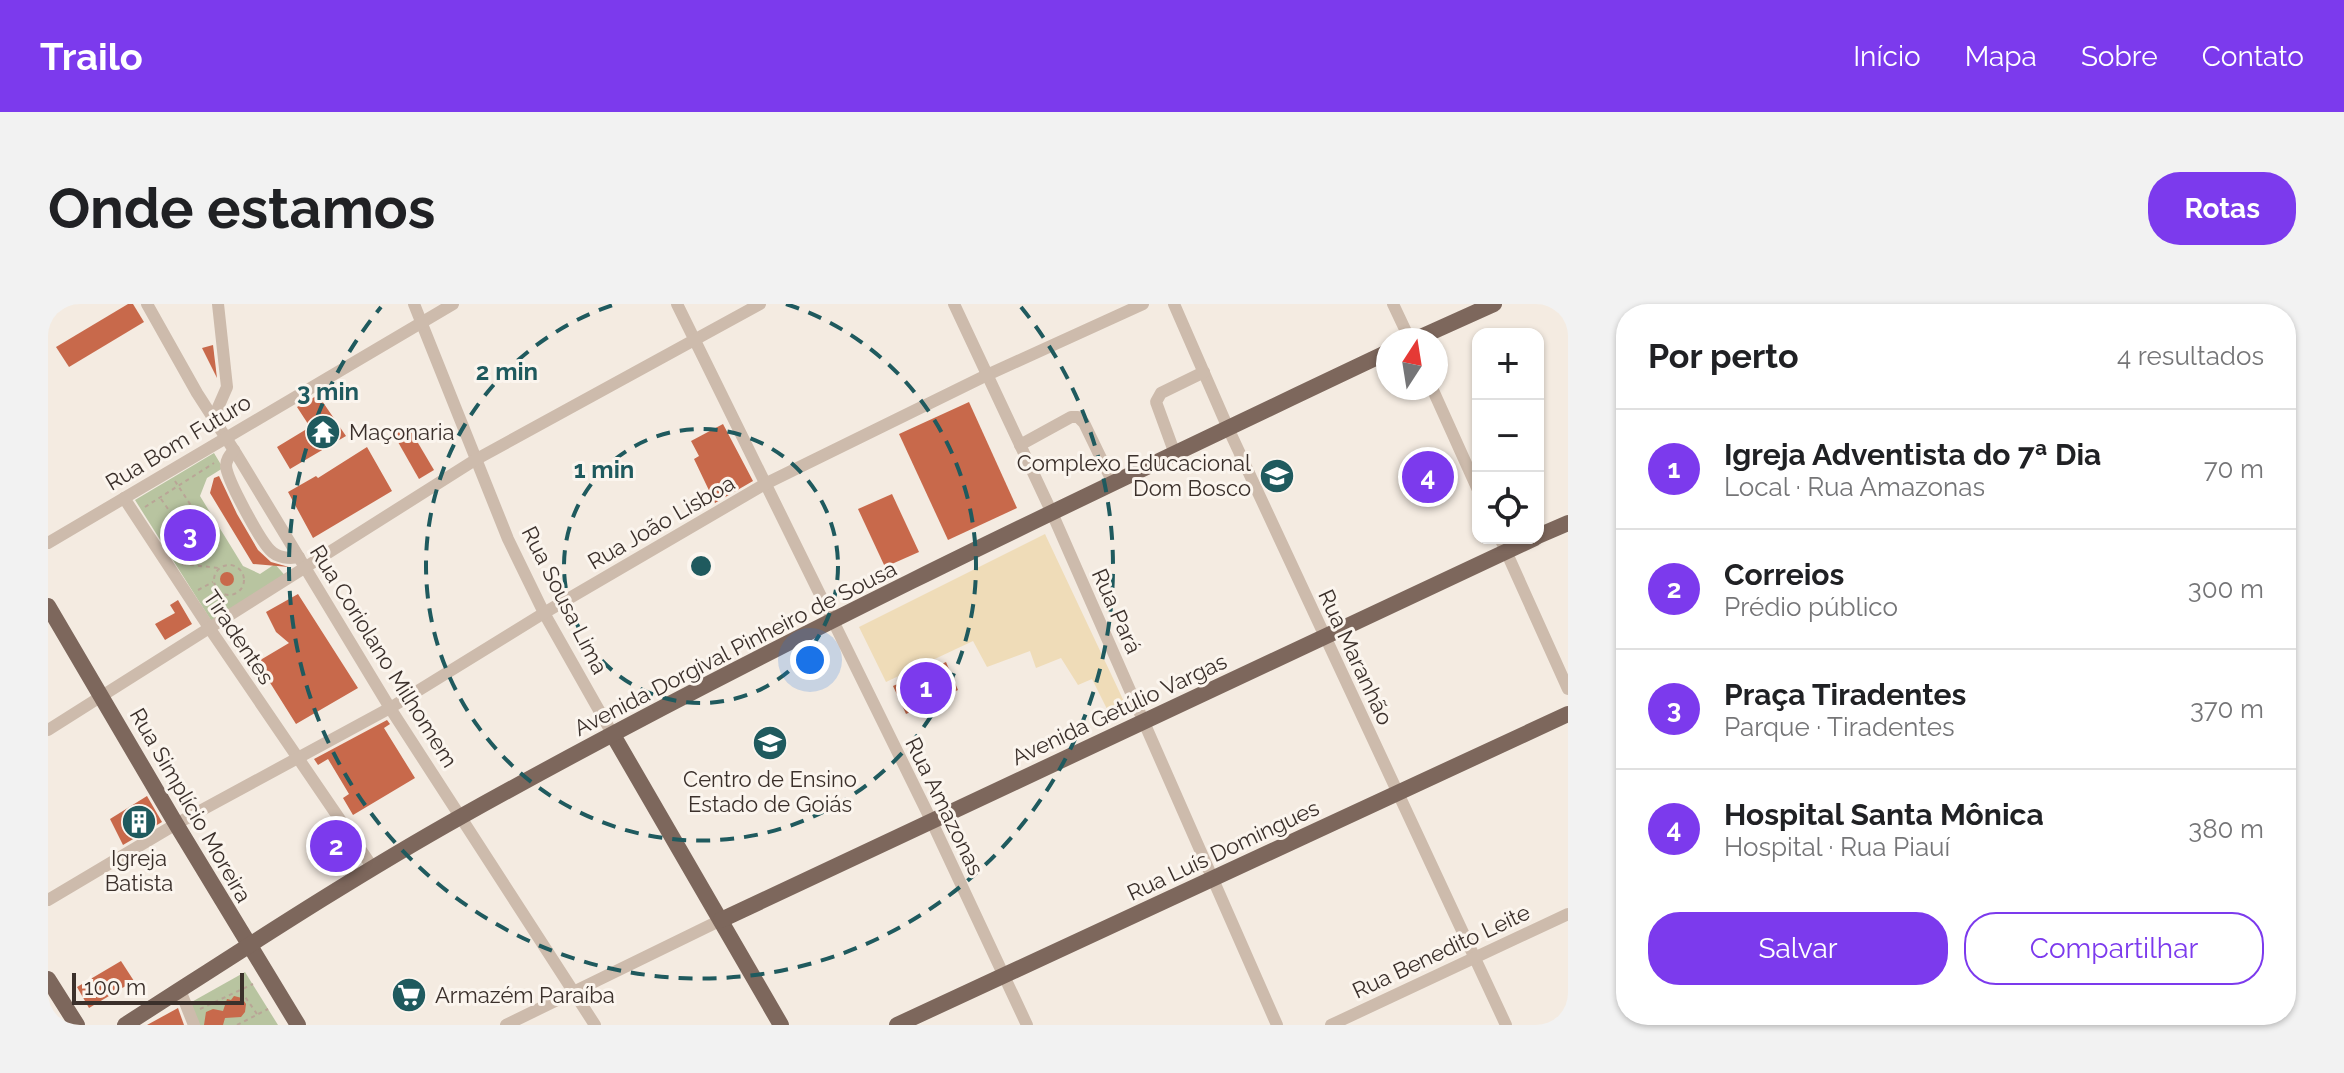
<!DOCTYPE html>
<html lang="pt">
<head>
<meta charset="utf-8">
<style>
	:root { --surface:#fff; --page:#f2f2f2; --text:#202124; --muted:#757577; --line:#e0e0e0; --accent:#7c3aed }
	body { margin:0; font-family:Raleway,sans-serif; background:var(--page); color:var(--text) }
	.controls { position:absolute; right:24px; top:24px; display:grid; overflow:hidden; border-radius:16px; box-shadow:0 2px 6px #0004 }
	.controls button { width:72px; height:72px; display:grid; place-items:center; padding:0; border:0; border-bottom:2px solid var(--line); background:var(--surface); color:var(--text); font:40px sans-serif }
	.compass { position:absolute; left:1328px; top:24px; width:72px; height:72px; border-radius:50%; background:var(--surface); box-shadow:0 2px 6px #0004; rotate:12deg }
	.scale { position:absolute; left:24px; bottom:20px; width:172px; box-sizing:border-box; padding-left:8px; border:4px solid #3b302b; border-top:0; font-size:22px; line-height:28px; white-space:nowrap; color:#3b302b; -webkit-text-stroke:6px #fbf5ee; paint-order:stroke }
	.you { position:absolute; left:762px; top:356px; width:28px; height:28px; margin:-20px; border:6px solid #fff; border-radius:50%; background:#1a73e8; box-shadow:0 0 0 12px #1a73e833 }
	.badge { display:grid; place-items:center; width:52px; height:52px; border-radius:50%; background:var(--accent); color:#fff; font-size:26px; font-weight:700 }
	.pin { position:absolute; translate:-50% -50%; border:4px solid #fff; box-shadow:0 2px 8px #0006 }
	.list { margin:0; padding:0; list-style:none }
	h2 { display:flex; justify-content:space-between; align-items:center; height:104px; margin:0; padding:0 32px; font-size:34px }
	h2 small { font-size:26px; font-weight:400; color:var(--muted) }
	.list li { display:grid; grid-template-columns:52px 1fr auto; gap:24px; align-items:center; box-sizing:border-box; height:120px; padding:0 32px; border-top:2px solid var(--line) }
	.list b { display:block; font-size:30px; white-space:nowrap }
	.list p { margin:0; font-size:26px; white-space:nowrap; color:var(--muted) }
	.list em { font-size:26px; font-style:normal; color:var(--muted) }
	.actions { display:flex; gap:16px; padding:24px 32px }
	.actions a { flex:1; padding:18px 0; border:2px solid var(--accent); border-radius:32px; text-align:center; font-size:28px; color:var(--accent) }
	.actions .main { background:var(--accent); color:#fff }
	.icon { flex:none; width:44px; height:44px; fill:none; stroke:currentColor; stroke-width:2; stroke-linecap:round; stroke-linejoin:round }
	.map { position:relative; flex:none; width:1520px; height:721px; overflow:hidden; border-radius:32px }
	header { display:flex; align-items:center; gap:48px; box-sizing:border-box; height:112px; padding:0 40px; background:var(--accent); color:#fff }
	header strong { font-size:38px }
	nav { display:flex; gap:44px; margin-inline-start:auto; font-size:28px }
	.intro { display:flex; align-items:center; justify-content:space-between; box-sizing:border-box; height:192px; padding:0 48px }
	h1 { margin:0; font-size:56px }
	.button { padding:20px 36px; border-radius:32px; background:var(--accent); color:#fff; font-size:28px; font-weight:700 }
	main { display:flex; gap:48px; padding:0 48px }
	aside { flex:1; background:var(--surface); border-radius:32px; box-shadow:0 2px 6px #0004 }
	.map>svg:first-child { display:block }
	.green { fill:#b8c4a0 }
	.sand { fill:#efdcb8 }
	.building { fill:#c8694b }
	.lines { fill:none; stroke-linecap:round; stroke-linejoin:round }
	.path { stroke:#b9a596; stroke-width:2; stroke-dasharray:4 4; stroke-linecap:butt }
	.minor { stroke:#cdbbac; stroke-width:12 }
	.major { stroke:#7d675c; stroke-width:16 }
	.ring { fill:none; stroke:#1f5a5e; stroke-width:4; stroke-dasharray:14 10 }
	.labels { text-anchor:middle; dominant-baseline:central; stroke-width:6; stroke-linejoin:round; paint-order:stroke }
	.poi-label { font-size:22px; fill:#3b302b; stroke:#fbf5ee; text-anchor:start }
	.street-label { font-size:22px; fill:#3b302b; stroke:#fbf5ee }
	.centre { fill:#1f5a5e; stroke:#fbf5ee; stroke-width:4 }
	.ring-label { font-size:24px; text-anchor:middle; font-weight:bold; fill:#1f5a5e; stroke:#fbf5ee; stroke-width:6; stroke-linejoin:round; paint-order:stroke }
</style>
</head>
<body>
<header>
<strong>Trailo</strong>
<nav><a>Início</a><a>Mapa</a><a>Sobre</a><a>Contato</a></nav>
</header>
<div class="intro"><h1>Onde estamos</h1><a class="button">Rotas</a></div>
<main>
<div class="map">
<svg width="1520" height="721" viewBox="0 0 1520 721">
	<rect width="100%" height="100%" fill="#f4ebe1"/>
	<g class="green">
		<path d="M166,149l9,15 -16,10 -7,18 43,70 17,8 15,-10 13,15 -76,43 -77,-122z"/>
		<path d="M197,668l33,53h-80l-10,-21z"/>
	</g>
	<path class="sand" d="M997,230l83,176 -17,7 -19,-38 -14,6 -17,-27 -25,10 -6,-17 -43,16 -14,-26 -87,41 -27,-55z"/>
	<g class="building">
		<path d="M80,0h5l11,18 -75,45 -13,-20z"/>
		<path d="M165,41l4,33 -15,-30z"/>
		<path d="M270,91l28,41 -56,33 -13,-22 33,-20 -13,-20z"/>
		<path d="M921,98l48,106 -69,32 -49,-106z"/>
		<path d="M675,120l30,57 -38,22 -21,-44 5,-3 -8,-15z"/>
		<path d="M360,122l26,44 -15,9 -25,-44z"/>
		<path d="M319,143l25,44 -79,47 -25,-46 28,-16 2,2z"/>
		<path d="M171,172l18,38 21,36 13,12 18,5 -36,-3 -43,-71 4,-15z"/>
		<path d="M844,190l27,58 -34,15 -27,-58z"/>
		<circle cx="179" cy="275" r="7"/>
		<path d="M250,290l60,94 -62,36 -39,-62 32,-19 -13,-11 -10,-20z"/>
		<path d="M130,296l14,24 -27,16 -10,-16 20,-11 -5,-8z"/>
		<path d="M898,358l12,28 -52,24 -13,-28z"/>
		<path d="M339,416l3,4 -6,4 31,50 -62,37 -10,-17 6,-4 -21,-35 -10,6 -4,-6z"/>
		<path d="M99,492l15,26 -39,23 -13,-26z"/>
		<path d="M73,657l13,20 -45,27 -12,-21z"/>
		<path d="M186,692l8,2 4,6 -1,8 -4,5 -16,1 -2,7h-19l2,-13 7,-3 10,2 4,-12 4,1z"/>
		<path d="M130,704l6,17h-37z"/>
	</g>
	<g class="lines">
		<g class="path">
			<path d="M127,177l30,46"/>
			<path d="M113,195l26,37"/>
			<path d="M97,203l69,-44"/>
			<path d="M122,242l45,-25"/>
			<path d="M134,260l37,4"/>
			<circle cx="181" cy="276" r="15"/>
			<path d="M150,286l15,-8"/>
			<path d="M193,687l16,23"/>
			<path d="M152,705l53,-25"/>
			<path d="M189,721l31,-16"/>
		</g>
		<g class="minor">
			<path d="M99,0l50,89 40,62 153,253 205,317"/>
			<path d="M366,0l94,235 36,74 69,122"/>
			<path d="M629,0l254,516 96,205"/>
			<path d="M906,0l98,209 225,512"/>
			<path d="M1126,0l54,124 278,597"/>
			<path d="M1345,0l17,36"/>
			<path d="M1384,84l46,102"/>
			<path d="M165,115l14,-32 -9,-83"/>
			<path d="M972,141l51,-28h7l6,6 29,60"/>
			<path d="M186,146c-4,5 -8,9 -8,16 1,14 34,74 44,84 7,8 20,9 29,7"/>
			<path d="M1127,150l-19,-52 5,-9 43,-21"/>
			<path d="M76,194l86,131 163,239"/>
			<path d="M1452,234l68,151"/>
			<path d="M0,239l405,-239"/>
			<path d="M0,426l427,-270 285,-156"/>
			<path d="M0,596l128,-76 214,-116 154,-95 221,-129 222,-109 156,-71"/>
			<path d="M132,686l14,35"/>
			<path d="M458,721l215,-105"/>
			<path d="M1283,721l237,-111"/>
		</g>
		<g class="major">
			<path d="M1366,36l80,-36"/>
			<path d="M1490,232l30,-13"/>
			<path d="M0,302l128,218 122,201"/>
			<path d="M565,431l168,290"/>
			<path d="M673,616l814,-382"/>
			<path d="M0,675l29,46"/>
			<path d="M77,721c111,-71 221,-144 337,-209 301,-168 614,-316 926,-464"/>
			<path d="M849,721l671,-311"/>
		</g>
	</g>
	<g class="ring">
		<circle cx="653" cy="262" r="137"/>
		<path d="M738 0A275 275 0 1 1 568 0"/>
		<path d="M973 3A412 412 0 1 1 333 3"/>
	</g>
	<defs>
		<g id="temple-disc" transform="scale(1.8)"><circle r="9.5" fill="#1f5a5e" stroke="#fbf5ee"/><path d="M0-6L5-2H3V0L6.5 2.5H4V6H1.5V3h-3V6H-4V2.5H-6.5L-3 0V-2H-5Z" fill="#fff"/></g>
		<g id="school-disc" transform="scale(1.8)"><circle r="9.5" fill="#1f5a5e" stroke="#fbf5ee"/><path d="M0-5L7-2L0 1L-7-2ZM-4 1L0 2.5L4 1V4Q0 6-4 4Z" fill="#fff"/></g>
		<g id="building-disc" transform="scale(1.8)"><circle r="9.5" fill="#1f5a5e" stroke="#fbf5ee"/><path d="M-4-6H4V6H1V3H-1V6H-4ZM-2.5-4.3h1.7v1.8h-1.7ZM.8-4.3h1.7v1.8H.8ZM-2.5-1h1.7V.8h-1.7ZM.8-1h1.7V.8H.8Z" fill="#fff"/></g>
		<g id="supermarket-disc" transform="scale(1.8)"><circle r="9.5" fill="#1f5a5e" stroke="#fbf5ee"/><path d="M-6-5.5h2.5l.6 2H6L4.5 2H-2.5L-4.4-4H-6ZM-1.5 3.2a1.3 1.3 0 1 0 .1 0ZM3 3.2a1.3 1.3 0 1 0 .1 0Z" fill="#fff"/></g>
	</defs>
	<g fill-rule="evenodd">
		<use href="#temple-disc" x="275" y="128"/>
		<use href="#school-disc" x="1229" y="172"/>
		<use href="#school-disc" x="722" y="439"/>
		<use href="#building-disc" x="91" y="518"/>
		<use href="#supermarket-disc" x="361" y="691"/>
	</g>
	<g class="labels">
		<g class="poi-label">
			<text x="301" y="128">Maçonaria</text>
			<text x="1203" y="159" text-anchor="end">Complexo Educacional<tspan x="1203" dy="25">Dom Bosco</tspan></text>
			<text x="722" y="475" text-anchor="middle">Centro de Ensino<tspan x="722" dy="25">Estado de Goiás</tspan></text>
			<text x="91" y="554" text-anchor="middle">Igreja<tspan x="91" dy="25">Batista</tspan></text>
			<text x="387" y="691">Armazém Paraíba</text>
		</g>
		<g class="street-label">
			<text transform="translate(130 138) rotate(-31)">Rua Bom Futuro</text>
			<text transform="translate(613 218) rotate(-30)">Rua João Lisboa</text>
			<text transform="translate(517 296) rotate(63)">Rua Sousa Lima</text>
			<text transform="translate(1069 307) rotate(66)">Rua Pará</text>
			<text transform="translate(191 333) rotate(56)">Tiradentes</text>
			<text transform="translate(687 344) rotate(-27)">Avenida Dorgival Pinheiro de Sousa</text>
			<text transform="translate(336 352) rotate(58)">Rua Coriolano Milhomem</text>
			<text transform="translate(1308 353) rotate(65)">Rua Maranhão</text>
			<text transform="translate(1071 405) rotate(-25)">Avenida Getúlio Vargas</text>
			<text transform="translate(143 501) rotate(60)">Rua Simplício Moreira</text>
			<text transform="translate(897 502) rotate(64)">Rua Amazonas</text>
			<text transform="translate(1175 546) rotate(-25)">Rua Luís Domingues</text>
			<text transform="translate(1393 647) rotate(-25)">Rua Benedito Leite</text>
		</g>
	</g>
	<circle cx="653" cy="262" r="12" class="centre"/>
	<g class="ring-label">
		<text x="459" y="76">2 min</text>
		<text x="280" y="96">3 min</text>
		<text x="556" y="174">1 min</text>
	</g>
</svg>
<div class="controls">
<button>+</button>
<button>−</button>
<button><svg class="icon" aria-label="locate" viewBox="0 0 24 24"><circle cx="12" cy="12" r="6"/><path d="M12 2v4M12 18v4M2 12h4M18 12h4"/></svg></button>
</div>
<svg class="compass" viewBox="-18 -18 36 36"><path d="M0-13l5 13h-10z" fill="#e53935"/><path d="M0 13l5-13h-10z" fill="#757577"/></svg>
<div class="scale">100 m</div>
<div class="you"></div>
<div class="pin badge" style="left:878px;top:384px">1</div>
<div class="pin badge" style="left:288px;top:542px">2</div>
<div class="pin badge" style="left:142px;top:231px">3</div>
<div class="pin badge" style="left:1380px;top:173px">4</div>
</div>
<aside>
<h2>Por perto<small>4 resultados</small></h2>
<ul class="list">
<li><span class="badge">1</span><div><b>Igreja Adventista do 7ª Dia</b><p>Local · Rua Amazonas</p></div><em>70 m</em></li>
<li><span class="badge">2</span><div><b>Correios</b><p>Prédio público</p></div><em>300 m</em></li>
<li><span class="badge">3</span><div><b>Praça Tiradentes</b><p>Parque · Tiradentes</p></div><em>370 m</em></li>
<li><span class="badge">4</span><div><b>Hospital Santa Mônica</b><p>Hospital · Rua Piauí</p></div><em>380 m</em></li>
</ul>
<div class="actions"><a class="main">Salvar</a><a>Compartilhar</a></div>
</aside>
</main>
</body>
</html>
